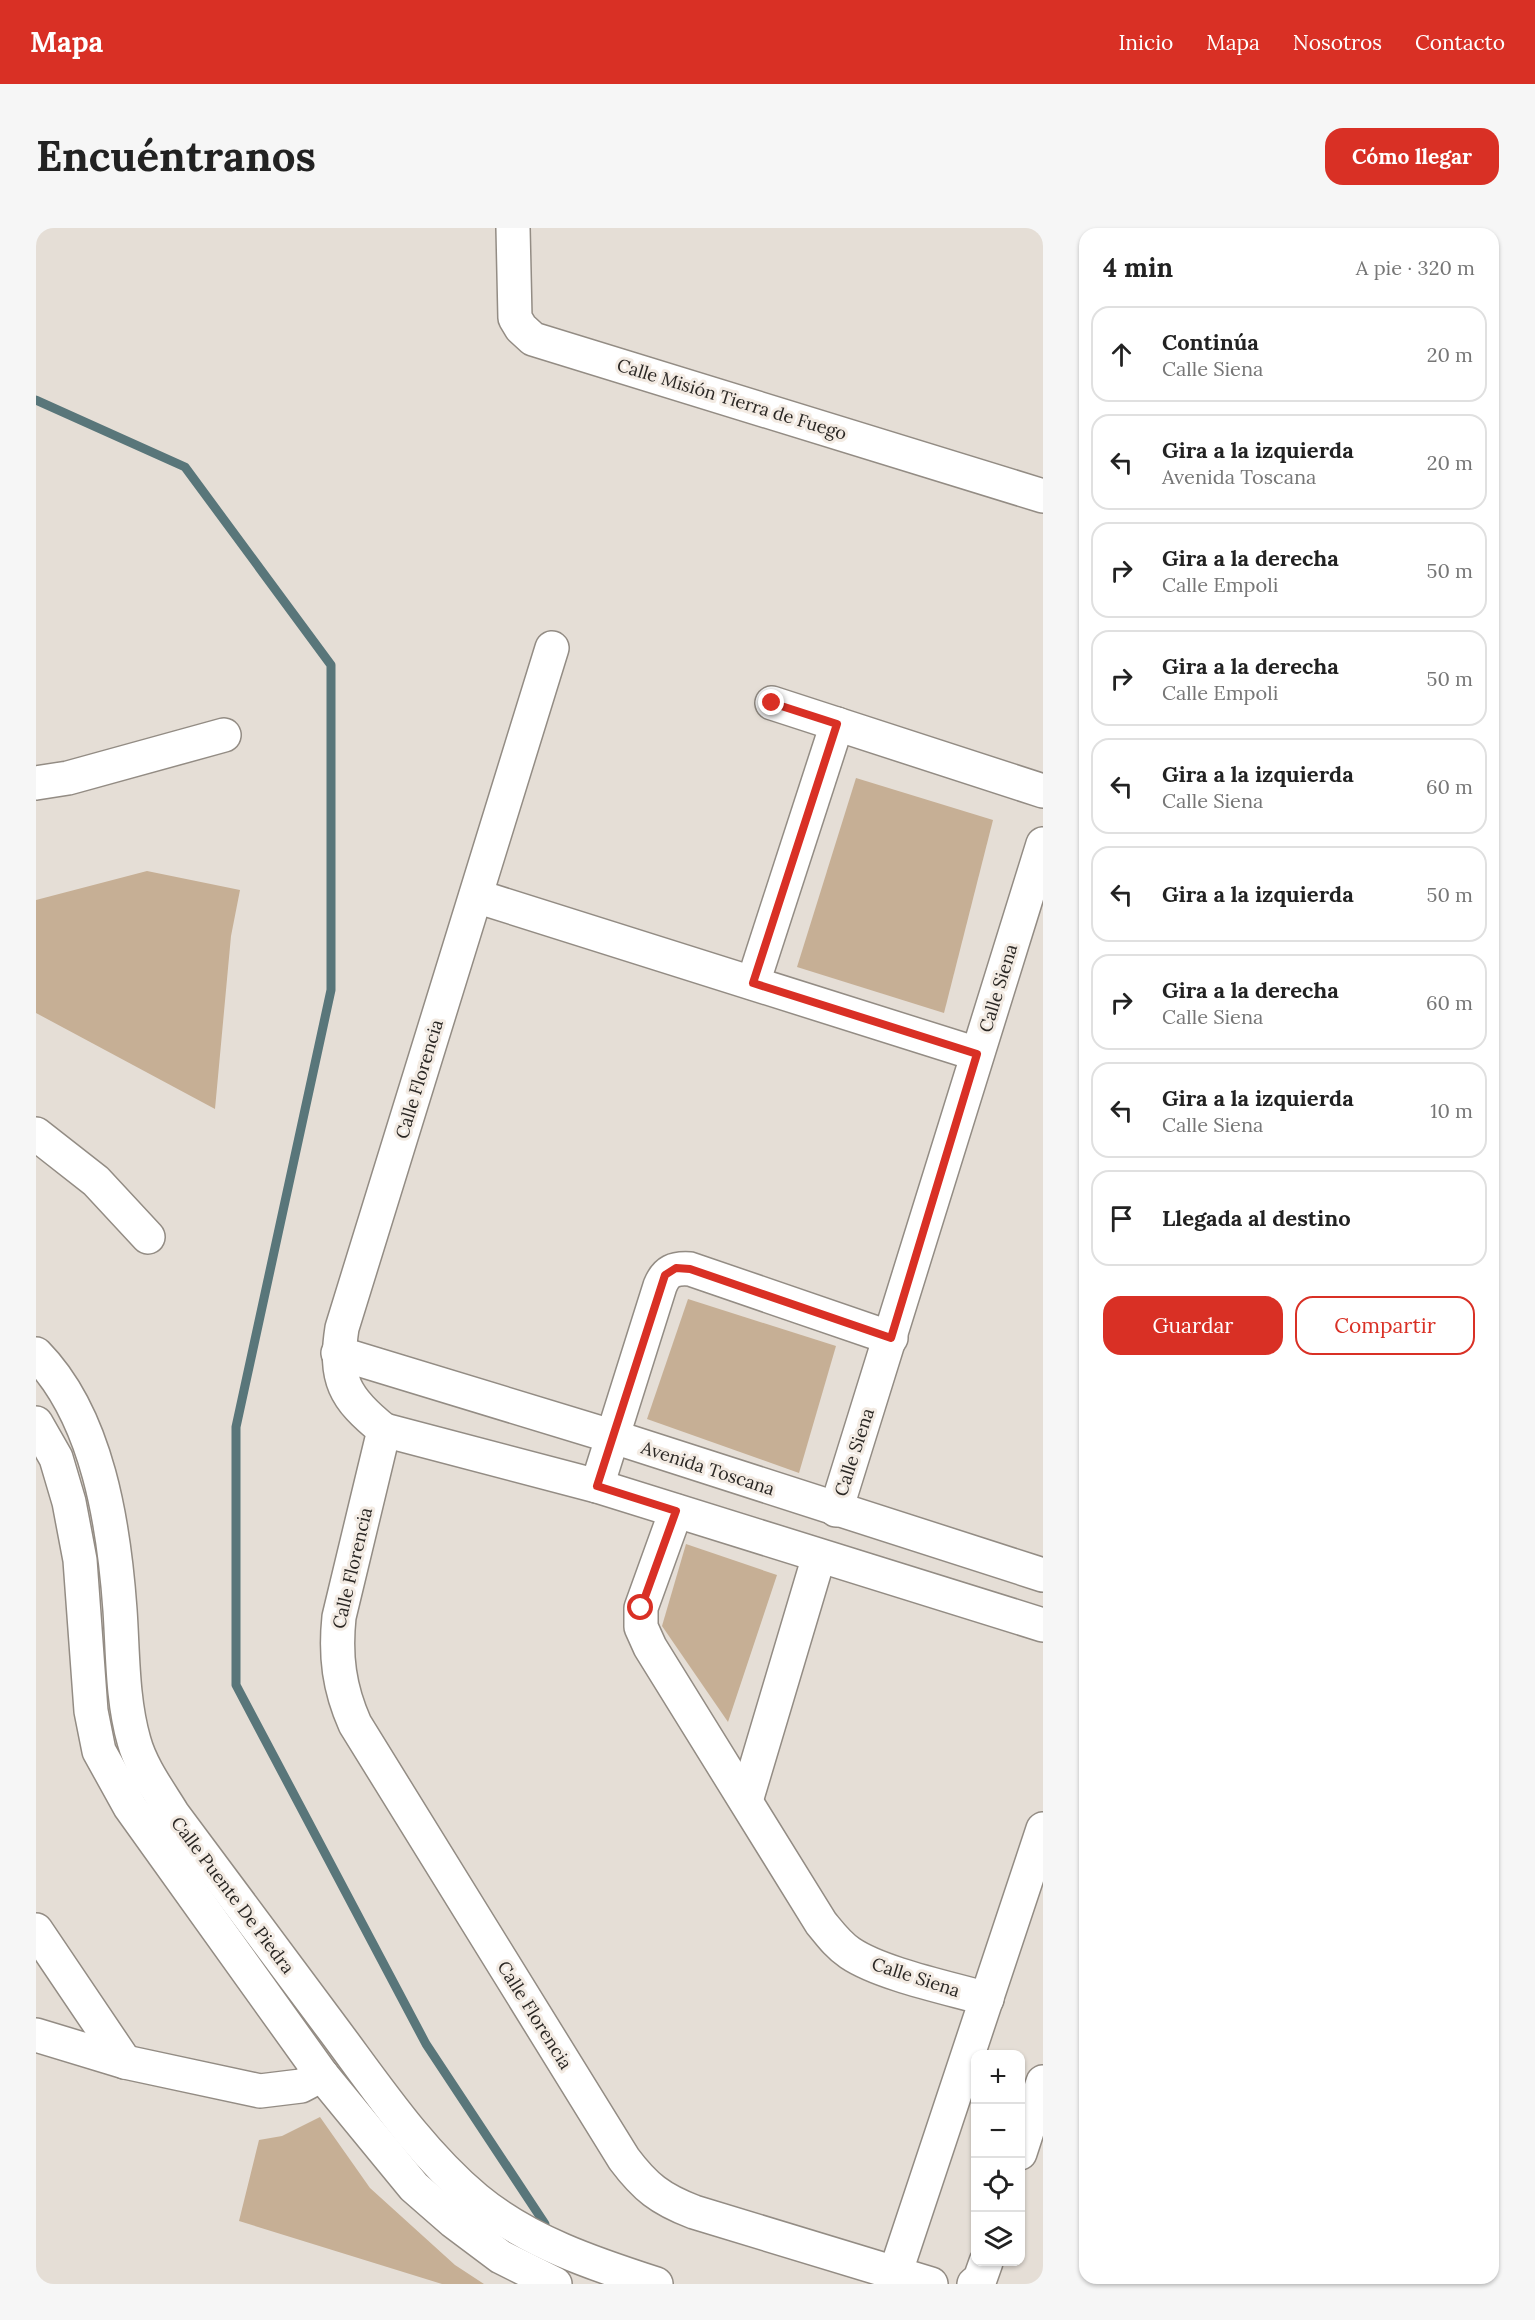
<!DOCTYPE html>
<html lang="es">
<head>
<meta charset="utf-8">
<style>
	:root { --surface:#fff; --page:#f6f6f6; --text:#222; --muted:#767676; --line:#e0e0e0; --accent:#d93025 }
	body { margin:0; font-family:Lora,serif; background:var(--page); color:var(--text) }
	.controls { position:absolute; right:18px; bottom:18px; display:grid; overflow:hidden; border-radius:12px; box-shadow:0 2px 4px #0004 }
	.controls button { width:54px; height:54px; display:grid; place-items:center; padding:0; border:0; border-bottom:2px solid var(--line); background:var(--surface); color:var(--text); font:30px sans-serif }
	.stop { position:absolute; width:18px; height:18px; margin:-14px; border:4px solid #d93025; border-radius:50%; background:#fff }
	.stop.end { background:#d93025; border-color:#fff; box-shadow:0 2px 6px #0008 }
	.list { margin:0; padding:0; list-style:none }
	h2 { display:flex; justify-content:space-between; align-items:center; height:78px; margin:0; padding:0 24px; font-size:26px }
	h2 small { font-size:20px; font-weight:400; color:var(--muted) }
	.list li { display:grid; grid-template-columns:39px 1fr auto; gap:18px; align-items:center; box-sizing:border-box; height:96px; margin:0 12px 12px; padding:0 12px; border:2px solid var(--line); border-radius:18px }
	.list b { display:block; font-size:22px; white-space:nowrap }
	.list p { margin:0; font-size:20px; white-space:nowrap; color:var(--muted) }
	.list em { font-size:20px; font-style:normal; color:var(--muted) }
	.actions { display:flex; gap:12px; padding:18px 24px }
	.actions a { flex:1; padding:14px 0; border:2px solid var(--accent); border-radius:18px; text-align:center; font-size:21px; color:var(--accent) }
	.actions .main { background:var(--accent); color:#fff }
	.icon { flex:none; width:33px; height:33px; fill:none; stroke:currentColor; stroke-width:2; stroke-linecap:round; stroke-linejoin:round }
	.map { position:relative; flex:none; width:1007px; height:2056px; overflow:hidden; border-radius:18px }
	header { display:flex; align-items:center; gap:36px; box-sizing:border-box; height:84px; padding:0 30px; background:var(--accent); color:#fff }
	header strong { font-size:28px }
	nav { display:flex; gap:33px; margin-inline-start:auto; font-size:21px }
	.intro { display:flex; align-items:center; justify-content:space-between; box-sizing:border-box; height:144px; padding:0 36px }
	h1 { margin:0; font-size:42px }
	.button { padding:15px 27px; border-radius:18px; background:var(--accent); color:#fff; font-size:21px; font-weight:700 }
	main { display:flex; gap:36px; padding:0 36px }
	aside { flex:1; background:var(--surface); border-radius:18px; box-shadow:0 2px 4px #0004 }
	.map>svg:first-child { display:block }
	.green { fill:#c6af95 }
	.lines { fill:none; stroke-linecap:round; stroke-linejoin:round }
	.stream { stroke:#59767a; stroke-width:9 }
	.minor-casing { stroke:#938c84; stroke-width:36 }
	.minor { stroke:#fff; stroke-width:33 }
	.route { stroke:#d93025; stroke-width:8 }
	.labels { text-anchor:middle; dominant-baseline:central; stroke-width:6; stroke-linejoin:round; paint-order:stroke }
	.street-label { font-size:18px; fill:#2a2724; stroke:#f3ebe3 }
</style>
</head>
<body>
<header>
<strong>Mapa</strong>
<nav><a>Inicio</a><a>Mapa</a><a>Nosotros</a><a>Contacto</a></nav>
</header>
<div class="intro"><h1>Encuéntranos</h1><a class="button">Cómo llegar</a></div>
<main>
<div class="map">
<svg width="1007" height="2056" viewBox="0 0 1007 2056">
	<rect width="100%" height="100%" fill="#e5ded6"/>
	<g class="green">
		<path d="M820,550l137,42 -49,193 -147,-46z"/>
		<path d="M111,643l93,19 -9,46 -16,173 -179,-96v-113z"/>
		<path d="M652,1071l148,47 -37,127 -152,-54z"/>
		<path d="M650,1316l91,31 -49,147 -66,-96z"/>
		<path d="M284,1889l50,71 85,77 29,19h-42l-203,-63 20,-81 23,-4z"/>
	</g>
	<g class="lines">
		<path class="stream" d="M0,172l149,67 146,198v325l-95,437v258l190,359 119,180"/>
		<g class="minor-casing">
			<g id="minor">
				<path d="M477,0l2,90 6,10 12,11 510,157"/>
				<path d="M516,420l-210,680c-8,51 2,70 42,102l-45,187c-4,39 0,71 16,107l269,435c21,28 36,40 70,53l237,72"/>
				<path d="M736,475l271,88"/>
				<path d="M0,555l32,-5 156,-43"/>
				<path d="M440,668l501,158"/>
				<path d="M717,755l84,-259"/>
				<path d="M0,906l60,47 52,56"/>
				<path d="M302,1125l276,84 429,138"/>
				<path d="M0,1126c62,63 78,172 84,256 3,44 2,89 14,131 7,26 25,50 39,73 54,73 108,146 163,219 43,58 85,120 140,166 52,43 118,65 180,85"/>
				<path d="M0,1195l20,35 13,44 11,58 11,151 8,40 31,56 192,268 92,112 39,34 48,36 54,27"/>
				<path d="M348,1202l213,56 446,139"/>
				<path d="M561,1258l63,-200c6,-15 14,-18 30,-17l201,69"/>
				<path d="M800,1282l207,-666"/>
				<path d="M640,1283l-35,97v19l9,20 171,276c9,11 17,22 29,30 31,21 99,35 137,46"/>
				<path d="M710,1573l73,-245"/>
				<path d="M0,1702l89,132"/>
				<path d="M0,1807l89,27 135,29 41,-5 21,-11"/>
				<path d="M984,1925l23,-71"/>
				<path d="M859,2046l148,-445"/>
				<path d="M938,2056l6,-5 6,-17"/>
			</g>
		</g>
		<use href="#minor" class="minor"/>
	</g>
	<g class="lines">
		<path class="route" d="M605,1380l35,-97 -79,-25 68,-211 11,-7 14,1 201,69 86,-284 -224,-71 84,-259 -65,-21"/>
	</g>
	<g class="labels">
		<g class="street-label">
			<text transform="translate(696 171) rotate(17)">Calle Misión Tierra de Fuego</text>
			<text transform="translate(962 760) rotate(-73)">Calle Siena</text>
			<text transform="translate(383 851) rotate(-73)">Calle Florencia</text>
			<text transform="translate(818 1224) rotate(-72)">Calle Siena</text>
			<text transform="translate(672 1240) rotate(18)">Avenida Toscana</text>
			<text transform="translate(316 1340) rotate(-77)">Calle Florencia</text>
			<text transform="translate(197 1667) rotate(53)">Calle Puente De Piedra</text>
			<text transform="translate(880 1749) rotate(18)">Calle Siena</text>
			<text transform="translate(499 1787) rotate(58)">Calle Florencia</text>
		</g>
	</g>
</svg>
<div class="controls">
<button>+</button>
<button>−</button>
<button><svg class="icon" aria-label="locate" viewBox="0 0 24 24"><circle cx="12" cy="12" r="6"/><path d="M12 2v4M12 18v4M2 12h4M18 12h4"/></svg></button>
<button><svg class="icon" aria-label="layers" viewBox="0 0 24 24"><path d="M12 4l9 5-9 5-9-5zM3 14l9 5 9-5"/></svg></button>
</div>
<div class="stop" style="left:605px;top:1380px"></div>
<div class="stop end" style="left:736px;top:475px"></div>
</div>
<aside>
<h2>4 min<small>A pie · 320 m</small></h2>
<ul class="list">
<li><svg class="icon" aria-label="ahead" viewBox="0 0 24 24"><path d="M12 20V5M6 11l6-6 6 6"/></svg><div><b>Continúa</b><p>Calle Siena</p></div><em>20 m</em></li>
<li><svg class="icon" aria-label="left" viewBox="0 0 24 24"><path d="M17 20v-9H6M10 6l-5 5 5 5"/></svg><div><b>Gira a la izquierda</b><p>Avenida Toscana</p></div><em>20 m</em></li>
<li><svg class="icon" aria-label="right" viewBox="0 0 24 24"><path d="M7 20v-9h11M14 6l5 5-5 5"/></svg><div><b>Gira a la derecha</b><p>Calle Empoli</p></div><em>50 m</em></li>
<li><svg class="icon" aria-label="right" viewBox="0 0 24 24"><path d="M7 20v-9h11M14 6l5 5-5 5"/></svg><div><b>Gira a la derecha</b><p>Calle Empoli</p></div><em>50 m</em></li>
<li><svg class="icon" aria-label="left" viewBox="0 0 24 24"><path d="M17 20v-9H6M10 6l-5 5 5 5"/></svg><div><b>Gira a la izquierda</b><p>Calle Siena</p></div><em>60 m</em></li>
<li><svg class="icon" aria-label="left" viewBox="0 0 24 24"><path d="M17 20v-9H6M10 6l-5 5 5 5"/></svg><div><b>Gira a la izquierda</b></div><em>50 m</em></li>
<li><svg class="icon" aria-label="right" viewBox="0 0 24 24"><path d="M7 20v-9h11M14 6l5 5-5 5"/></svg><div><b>Gira a la derecha</b><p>Calle Siena</p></div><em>60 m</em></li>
<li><svg class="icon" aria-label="left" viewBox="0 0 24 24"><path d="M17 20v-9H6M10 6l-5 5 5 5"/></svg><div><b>Gira a la izquierda</b><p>Calle Siena</p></div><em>10 m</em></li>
<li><svg class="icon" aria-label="arrive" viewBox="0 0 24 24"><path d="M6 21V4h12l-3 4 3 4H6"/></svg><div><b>Llegada al destino</b></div></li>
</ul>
<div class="actions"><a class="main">Guardar</a><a>Compartir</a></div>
</aside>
</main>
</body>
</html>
